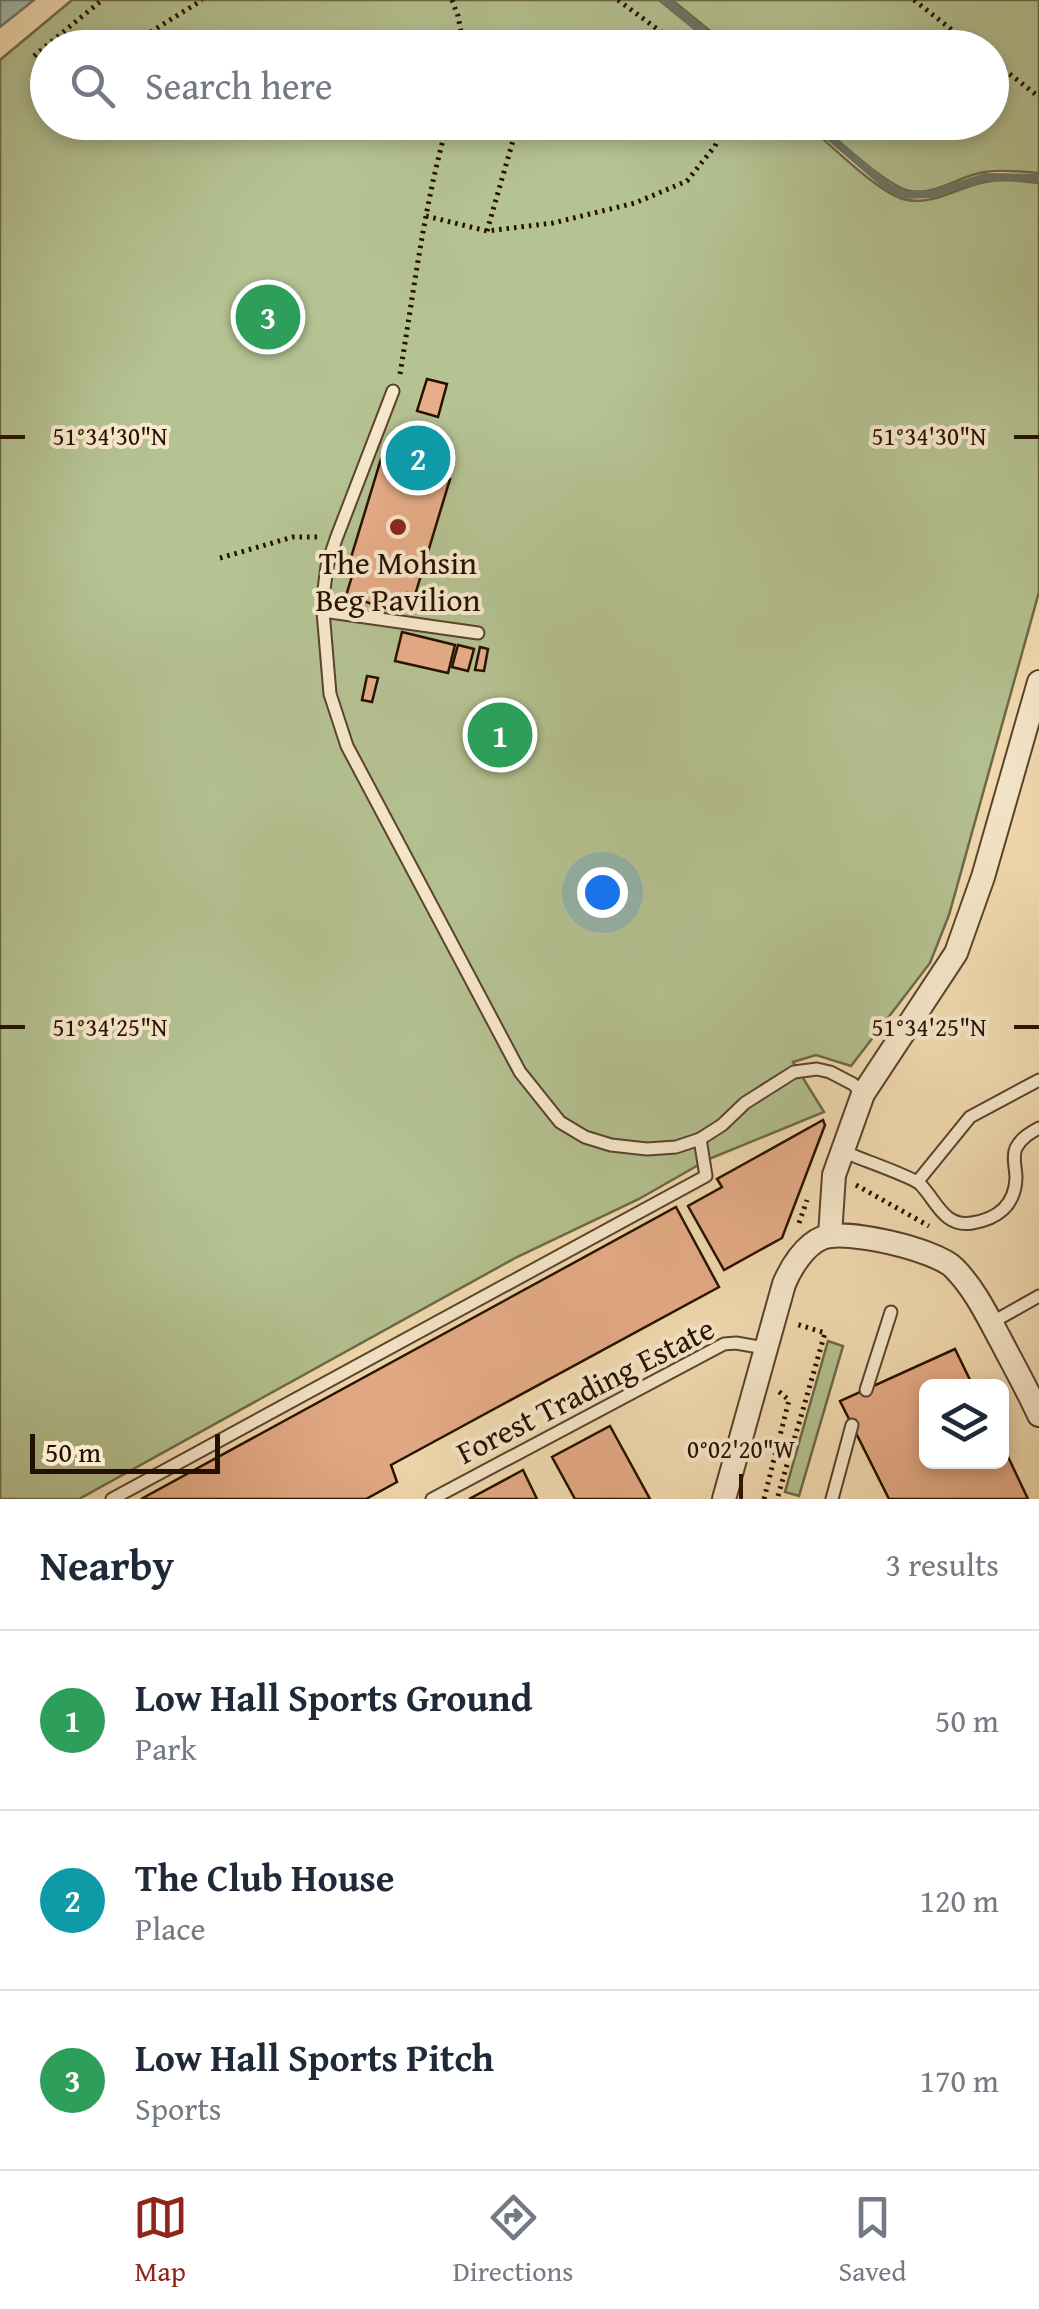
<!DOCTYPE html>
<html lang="en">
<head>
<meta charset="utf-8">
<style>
	:root { --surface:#fff; --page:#f6f6f7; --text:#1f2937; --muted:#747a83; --line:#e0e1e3; --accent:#8f2418 }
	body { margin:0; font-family:"Gentium Book Plus",serif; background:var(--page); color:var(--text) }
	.controls { position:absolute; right:30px; bottom:30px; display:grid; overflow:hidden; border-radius:15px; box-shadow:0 5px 15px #0003 }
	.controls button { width:90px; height:90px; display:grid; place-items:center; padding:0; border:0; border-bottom:2px solid var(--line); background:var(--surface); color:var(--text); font:50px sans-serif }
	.scale { position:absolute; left:30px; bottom:25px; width:190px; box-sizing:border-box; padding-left:10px; border:5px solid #251000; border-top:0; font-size:28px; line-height:35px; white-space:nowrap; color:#251000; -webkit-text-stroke:8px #f8e9cd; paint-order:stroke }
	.you { position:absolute; left:602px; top:892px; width:35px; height:35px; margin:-25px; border:8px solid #fff; border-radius:50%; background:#1a73e8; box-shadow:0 0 0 15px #1a73e833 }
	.badge { display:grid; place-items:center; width:65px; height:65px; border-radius:50%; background:var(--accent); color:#fff; font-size:32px; font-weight:700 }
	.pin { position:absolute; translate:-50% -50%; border:5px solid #fff; box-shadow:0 2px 10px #0006 }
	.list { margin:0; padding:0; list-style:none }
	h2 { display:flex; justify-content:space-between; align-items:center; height:130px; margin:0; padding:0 40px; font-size:42px }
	h2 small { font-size:32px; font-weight:400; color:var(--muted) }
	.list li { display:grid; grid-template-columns:65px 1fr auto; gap:30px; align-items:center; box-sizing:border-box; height:180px; padding:0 40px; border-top:2px solid var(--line) }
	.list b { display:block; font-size:38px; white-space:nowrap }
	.list p { margin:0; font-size:32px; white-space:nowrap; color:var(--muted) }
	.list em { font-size:32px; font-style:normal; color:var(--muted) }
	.icon { flex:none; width:55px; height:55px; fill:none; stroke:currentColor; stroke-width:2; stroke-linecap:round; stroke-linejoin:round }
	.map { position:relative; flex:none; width:1039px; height:1499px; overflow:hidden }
	.search { position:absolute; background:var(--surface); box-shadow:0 5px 15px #0003; left:30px; right:30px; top:30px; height:110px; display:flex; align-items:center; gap:25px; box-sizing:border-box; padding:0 35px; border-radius:55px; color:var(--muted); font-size:38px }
	.sheet { height:670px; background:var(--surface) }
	nav { display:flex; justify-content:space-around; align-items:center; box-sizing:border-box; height:140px; border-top:2px solid var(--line); background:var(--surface); font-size:28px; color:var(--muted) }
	nav a { display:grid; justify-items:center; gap:5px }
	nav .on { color:var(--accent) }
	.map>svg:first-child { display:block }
	.green { fill:#b5c292; stroke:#6d6949; stroke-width:2.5 }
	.water { fill:#9cbcad; stroke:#6c7768; stroke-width:2.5 }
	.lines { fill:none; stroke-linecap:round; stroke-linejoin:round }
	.stream { stroke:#6c7768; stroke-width:8 }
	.building { fill:#e7ae89; stroke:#251000; stroke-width:2.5 }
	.service-casing { stroke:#59432c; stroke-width:15 }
	.minor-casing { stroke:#59432c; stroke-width:26 }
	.path { stroke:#251000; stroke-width:5; stroke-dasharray:2.5 5; stroke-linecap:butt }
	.service { stroke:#f8e9cd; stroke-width:11 }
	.minor { stroke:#f8e9cd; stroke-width:22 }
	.ticks { fill:none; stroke:#251000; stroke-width:4 }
	.poi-dot { fill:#8f2418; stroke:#f8e9cd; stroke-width:4 }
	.labels { text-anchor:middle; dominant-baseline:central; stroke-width:8; stroke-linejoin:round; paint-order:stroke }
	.poi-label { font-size:32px; fill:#251000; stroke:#f8e9cd }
	.street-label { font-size:32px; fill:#251000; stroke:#f8e9cd }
	.ticks-label { font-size:25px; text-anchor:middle; fill:#251000; stroke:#f8e9cd; stroke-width:8; stroke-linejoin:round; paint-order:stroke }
</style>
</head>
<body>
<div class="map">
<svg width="1039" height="1499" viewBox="0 0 1039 1499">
	<rect width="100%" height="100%" fill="#f4ddb2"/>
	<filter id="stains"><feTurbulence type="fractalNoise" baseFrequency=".002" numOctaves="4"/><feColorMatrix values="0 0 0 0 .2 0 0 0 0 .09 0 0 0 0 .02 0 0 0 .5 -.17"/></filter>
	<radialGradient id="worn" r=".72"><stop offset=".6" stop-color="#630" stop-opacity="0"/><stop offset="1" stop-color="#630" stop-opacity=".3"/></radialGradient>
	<g class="green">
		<path d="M72,0h587l58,47 -669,1v74l757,1c23,19 71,68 98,76 28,8 55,-12 82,-17 18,-4 36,-1 54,1v409l-90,323 -19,48 -79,103 -35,-11 -23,7 31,50 -115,47 -70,40 -122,58 -438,242h-79v-1439z"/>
		<path d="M672,0h367v173c-18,-1 -37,-4 -54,-1 -25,3 -49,24 -75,19 -22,-4 -74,-52 -93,-68l175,-1v-74l-262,-1z"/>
		<path d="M828,1341l15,5 -44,150 -14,-4z"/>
	</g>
	<path class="water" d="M0,0h34l-34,27z"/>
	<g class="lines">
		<g class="stream">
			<path d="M665,0l58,48"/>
			<path d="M812,122l76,65 17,8 27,-1 53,-17 54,1"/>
		</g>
	</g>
	<g class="building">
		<path d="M427,379l20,5 -9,33 -21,-6z"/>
		<path d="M393,439l56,17 -6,21 -56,-16z"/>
		<path d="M381,459l69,20 -35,116 -7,-2 -6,20 -56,-17 6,-20 -6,-2z"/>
		<path d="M402,632l53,13 -7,28 -53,-12z"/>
		<path d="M458,645l16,4 -6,22 -16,-4z"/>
		<path d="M480,647l8,2 -4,22 -9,-1z"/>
		<path d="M367,676l11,2 -6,24 -10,-2z"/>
		<path d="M823,1120l2,5 -43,113 -58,32 -36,-64 34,-19 -5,-8z"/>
		<path d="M676,1207l43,80 -328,178 6,17 -31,17h-225z"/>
		<path d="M955,1349l18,37h-47v76h76v-18l26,55h-139l-49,-98z"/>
		<path d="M610,1426l40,73h-75l-23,-42z"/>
		<path d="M523,1470l14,29h-68z"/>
	</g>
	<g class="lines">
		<g class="service-casing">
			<g id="service">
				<path d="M393,391l-57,148 -9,27 -3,24 -1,21 7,83 17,52 173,326 40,50 25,15 26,8 36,4 29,-2 24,-8 22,-14 23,-22 49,-31 23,-3 13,3 23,12 10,10"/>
				<path d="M323,611l155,22"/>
				<path d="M842,1151c15,7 69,25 78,33 16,16 24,44 52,39 25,-4 43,-17 44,-45 0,-9 -4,-21 0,-30 5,-10 14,-15 23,-20"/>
				<path d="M918,1181l52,-64 69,-37"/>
				<path d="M991,1323l48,-27"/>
				<path d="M866,1390l25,-78"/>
				<path d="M112,1499l594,-323 -6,-37"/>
				<path d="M432,1499l292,-155 12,-1 29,5"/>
				<path d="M832,1499l20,-74"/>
			</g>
		</g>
		<g class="minor-casing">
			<g id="minor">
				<path d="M830,1235l4,-60 29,-81 93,-141 27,-76 56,-195"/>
				<path d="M724,1499l60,-215c7,-17 21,-39 38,-46 23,-10 115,12 132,30 20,20 33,47 46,71 13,25 27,50 39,76"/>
			</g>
		</g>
		<g class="path">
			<path d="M452,0l6,16 6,32"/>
			<path d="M618,0l65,48"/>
			<path d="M914,0l61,48"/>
			<path d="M125,48l77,-48"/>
			<path d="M34,56l68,-56"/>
			<path d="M992,60l47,37"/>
			<path d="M426,216l61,15 66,-8 82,-20 52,-22 28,-35 11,-24"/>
			<path d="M487,231l29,-101"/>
			<path d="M400,374c14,-84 24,-169 48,-252"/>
			<path d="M220,558l73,-21h25"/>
			<path d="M856,1185l73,41"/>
			<path d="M799,1223l8,-23"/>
			<path d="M778,1496l47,-163 -29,-9"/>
			<path d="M764,1499l25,-99 -12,-10"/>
		</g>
		<use href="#service" class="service"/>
		<use href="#minor" class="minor"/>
	</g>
	<path class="ticks" d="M0,437h25M1014,437h25M0,1027h25M1014,1027h25M741,1474v25"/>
	<circle class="poi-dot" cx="398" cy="527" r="10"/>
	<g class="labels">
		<g class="poi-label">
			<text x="398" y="562">The Mohsin<tspan x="398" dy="37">Beg Pavilion</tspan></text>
		</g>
		<g class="street-label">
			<text transform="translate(585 1390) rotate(-27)">Forest Trading Estate</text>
		</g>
	</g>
	<g class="ticks-label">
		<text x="110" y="445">51°34'30"N</text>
		<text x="929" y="445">51°34'30"N</text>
		<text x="110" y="1036">51°34'25"N</text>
		<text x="929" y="1036">51°34'25"N</text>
		<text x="741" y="1458">0°02'20"W</text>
	</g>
	<rect width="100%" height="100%" filter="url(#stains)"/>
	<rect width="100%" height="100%" fill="url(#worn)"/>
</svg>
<div class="controls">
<button><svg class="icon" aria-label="layers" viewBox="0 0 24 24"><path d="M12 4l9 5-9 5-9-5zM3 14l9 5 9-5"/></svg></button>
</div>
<div class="scale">50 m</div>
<div class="you"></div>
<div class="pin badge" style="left:500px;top:735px;background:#2e9e5b">1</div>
<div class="pin badge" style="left:418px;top:458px;background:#0f9aa8">2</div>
<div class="pin badge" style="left:268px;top:317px;background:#2e9e5b">3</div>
<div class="search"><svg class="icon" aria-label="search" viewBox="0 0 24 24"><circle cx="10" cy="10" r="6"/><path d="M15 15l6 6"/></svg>Search here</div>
</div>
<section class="sheet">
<h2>Nearby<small>3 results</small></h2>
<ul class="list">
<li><span class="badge" style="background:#2e9e5b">1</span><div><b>Low Hall Sports Ground</b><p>Park</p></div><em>50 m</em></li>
<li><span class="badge" style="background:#0f9aa8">2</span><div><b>The Club House</b><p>Place</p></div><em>120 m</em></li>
<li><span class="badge" style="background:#2e9e5b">3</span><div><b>Low Hall Sports Pitch</b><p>Sports</p></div><em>170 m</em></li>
</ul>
</section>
<nav>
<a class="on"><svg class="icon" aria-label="map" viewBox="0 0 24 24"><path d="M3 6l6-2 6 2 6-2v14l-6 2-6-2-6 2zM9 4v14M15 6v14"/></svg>Map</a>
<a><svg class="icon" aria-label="directions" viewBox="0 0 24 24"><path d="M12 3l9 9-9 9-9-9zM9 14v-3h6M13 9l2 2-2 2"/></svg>Directions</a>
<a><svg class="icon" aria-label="saved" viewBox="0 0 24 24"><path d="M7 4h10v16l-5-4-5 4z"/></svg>Saved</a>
</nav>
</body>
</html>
